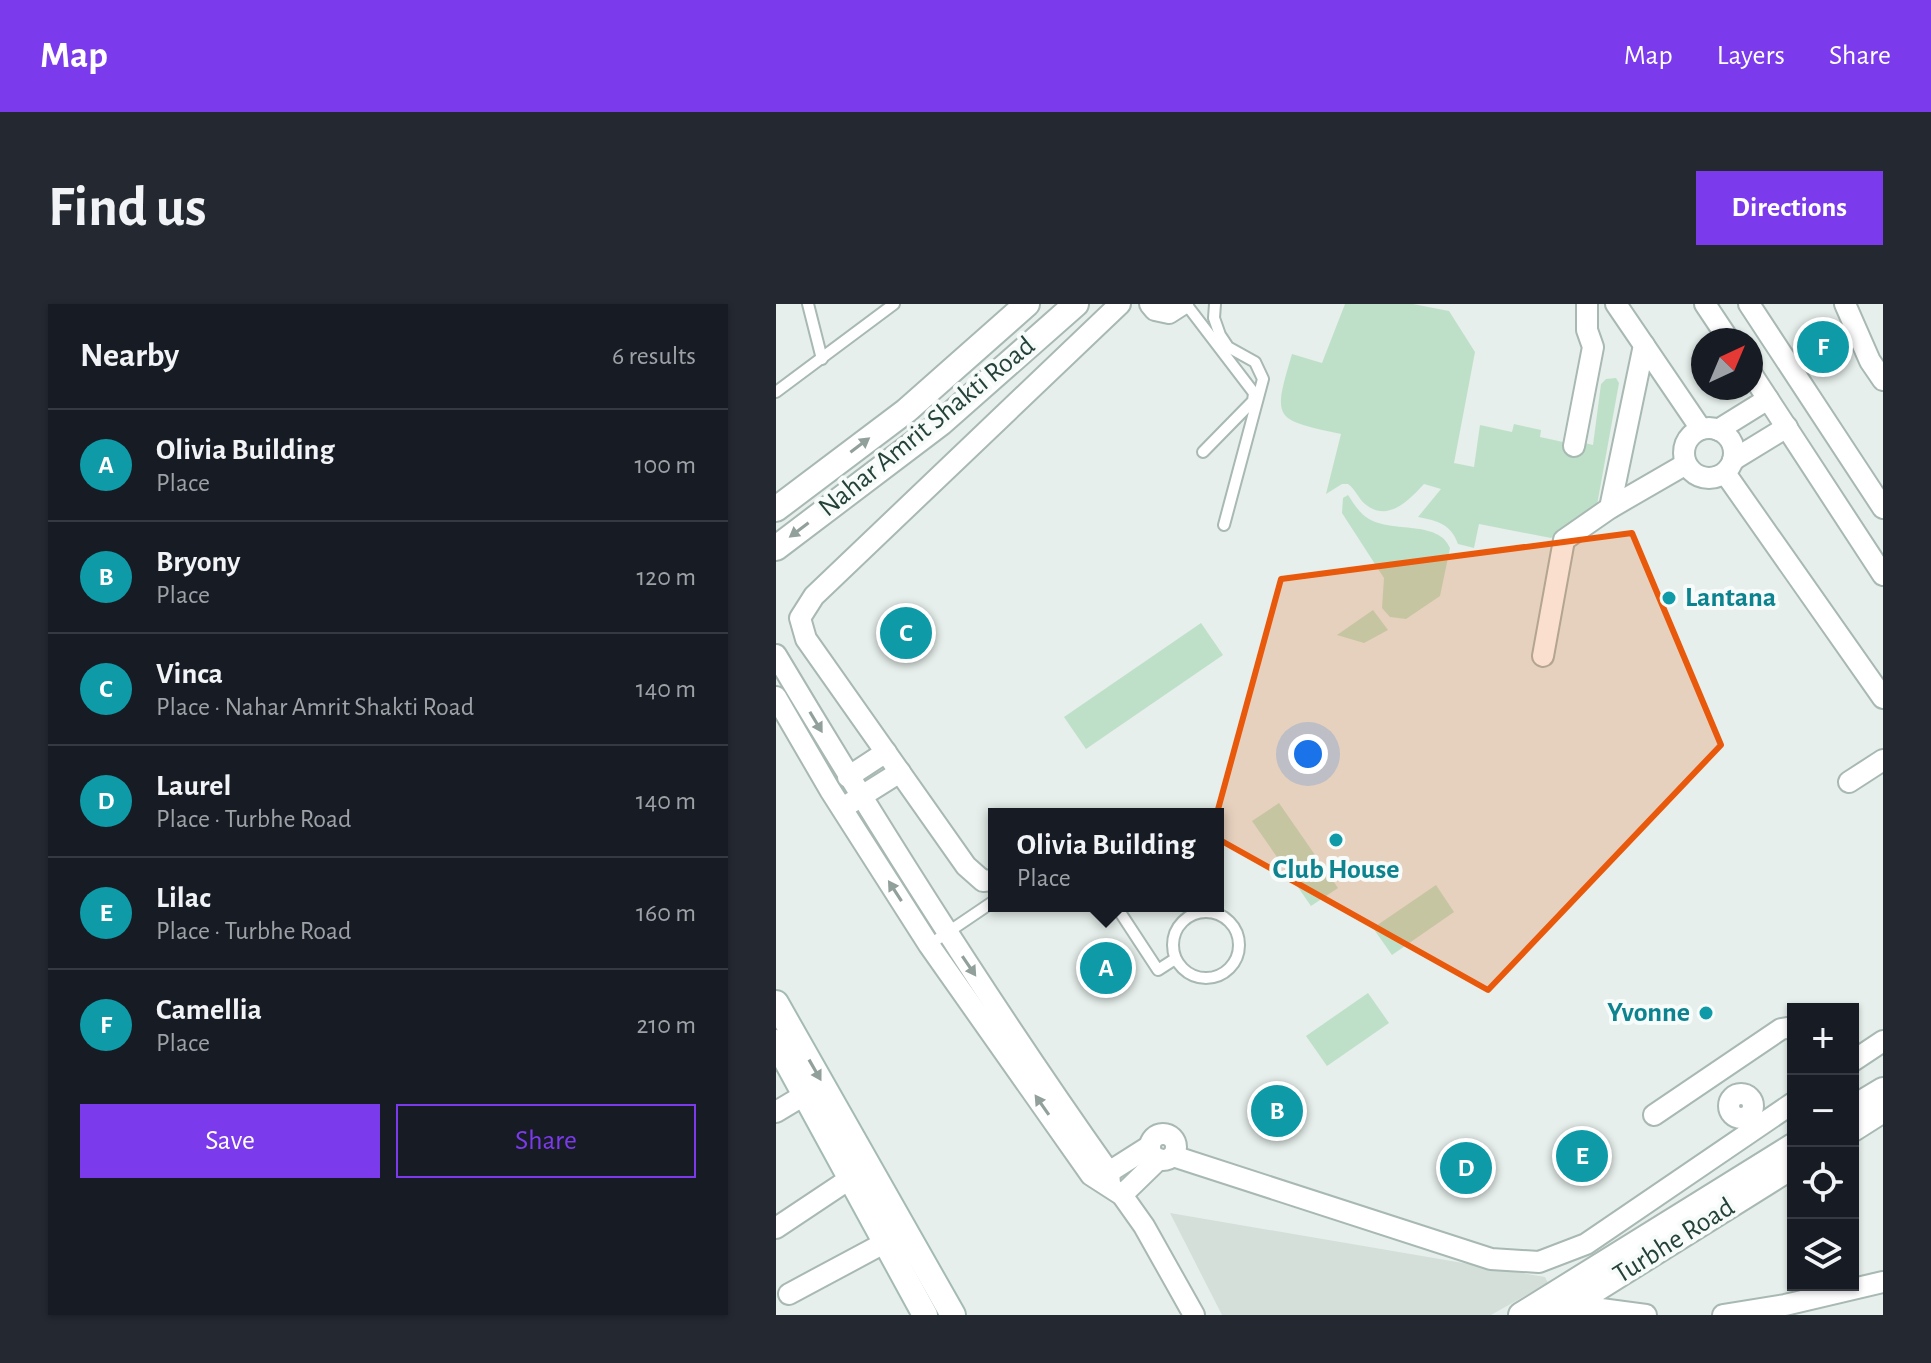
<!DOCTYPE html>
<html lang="en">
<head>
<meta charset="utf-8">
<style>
	:root { --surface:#171b24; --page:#242831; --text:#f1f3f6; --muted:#9ea1a6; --line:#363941; --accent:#7c3aed }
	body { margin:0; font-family:"Alegreya Sans",sans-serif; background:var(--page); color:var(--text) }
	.controls { position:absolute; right:24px; bottom:24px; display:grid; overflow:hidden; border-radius:0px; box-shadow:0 2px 6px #0004 }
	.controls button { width:72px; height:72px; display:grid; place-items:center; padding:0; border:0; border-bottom:2px solid var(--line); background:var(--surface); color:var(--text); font:40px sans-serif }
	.compass { position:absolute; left:915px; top:24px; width:72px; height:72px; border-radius:50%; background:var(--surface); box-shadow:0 2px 6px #0004; rotate:44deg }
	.you { position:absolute; left:532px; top:450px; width:28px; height:28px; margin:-20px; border:6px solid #fff; border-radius:50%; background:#1a73e8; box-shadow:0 0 0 12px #1a73e833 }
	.badge { display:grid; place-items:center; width:52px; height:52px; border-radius:50%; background:var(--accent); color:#fff; font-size:26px; font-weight:700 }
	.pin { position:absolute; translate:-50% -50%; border:4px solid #fff; box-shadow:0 2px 8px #0006 }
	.popup { position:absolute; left:212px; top:504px; width:236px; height:104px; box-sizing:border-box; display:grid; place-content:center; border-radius:0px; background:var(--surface); filter:drop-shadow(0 2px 6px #0005); font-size:26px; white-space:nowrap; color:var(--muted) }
	.popup b { font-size:30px; color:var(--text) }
	.popup::after { content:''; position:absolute; left:50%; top:100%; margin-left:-16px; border:16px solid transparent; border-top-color:var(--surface) }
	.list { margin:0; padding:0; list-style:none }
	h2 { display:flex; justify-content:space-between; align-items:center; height:104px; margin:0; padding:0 32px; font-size:34px }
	h2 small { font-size:26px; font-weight:400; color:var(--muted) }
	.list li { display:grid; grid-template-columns:52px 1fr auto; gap:24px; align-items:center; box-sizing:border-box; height:112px; padding:0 32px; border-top:2px solid var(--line) }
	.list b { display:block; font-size:30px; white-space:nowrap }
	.list p { margin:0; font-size:26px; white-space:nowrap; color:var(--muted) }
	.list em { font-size:26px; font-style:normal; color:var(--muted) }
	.actions { display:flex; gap:16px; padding:24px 32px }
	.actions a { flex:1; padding:18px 0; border:2px solid var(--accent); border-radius:0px; text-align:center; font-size:28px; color:var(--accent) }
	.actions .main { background:var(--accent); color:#fff }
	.icon { flex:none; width:44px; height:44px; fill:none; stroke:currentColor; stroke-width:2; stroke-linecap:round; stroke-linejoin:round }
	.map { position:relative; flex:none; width:1107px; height:1011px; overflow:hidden; border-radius:0px }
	header { display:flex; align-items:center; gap:48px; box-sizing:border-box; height:112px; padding:0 40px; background:var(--accent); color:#fff }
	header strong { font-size:38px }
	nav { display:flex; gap:44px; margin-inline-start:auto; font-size:28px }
	.intro { display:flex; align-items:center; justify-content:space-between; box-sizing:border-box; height:192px; padding:0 48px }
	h1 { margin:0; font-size:56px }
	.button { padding:20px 36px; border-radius:0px; background:var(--accent); color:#fff; font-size:28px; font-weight:700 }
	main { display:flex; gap:48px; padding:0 48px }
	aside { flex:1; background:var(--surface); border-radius:0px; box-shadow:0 2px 6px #0004 }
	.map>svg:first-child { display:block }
	.built { fill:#d4dfda }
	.green { fill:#bfe0c8 }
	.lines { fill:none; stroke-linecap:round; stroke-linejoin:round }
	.service-casing { stroke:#a8b8b2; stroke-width:14 }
	.minor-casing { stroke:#a8b8b2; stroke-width:24 }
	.tertiary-casing { stroke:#a8b8b2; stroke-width:28 }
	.secondary-casing { stroke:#a4bbb3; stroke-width:28 }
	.service { stroke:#fff; stroke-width:10 }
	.minor { stroke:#fff; stroke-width:20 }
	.tertiary { stroke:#fff; stroke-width:24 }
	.secondary { stroke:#fff; stroke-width:24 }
	.oneway { fill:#92a09c }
	.marked { fill:#e8590c; fill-opacity:0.2; stroke:#e8590c; stroke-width:6; stroke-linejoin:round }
	.culture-dot { fill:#0f9aa8; stroke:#f7fbf9; stroke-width:3 }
	.labels { text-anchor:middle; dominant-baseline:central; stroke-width:8; stroke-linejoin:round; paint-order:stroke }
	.street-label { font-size:28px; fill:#24423a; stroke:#f7fbf9 }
	.culture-label { font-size:28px; font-weight:bold; fill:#0d838f; stroke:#f7fbf9; text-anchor:start }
</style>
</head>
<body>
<header>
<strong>Map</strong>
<nav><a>Map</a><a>Layers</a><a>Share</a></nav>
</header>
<div class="intro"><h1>Find us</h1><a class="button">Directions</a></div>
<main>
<aside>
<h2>Nearby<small>6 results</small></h2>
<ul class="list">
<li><span class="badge" style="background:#0f9aa8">A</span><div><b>Olivia Building</b><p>Place</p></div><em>100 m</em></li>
<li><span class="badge" style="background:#0f9aa8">B</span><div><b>Bryony</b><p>Place</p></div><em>120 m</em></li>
<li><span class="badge" style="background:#0f9aa8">C</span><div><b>Vinca</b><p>Place · Nahar Amrit Shakti Road</p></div><em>140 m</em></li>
<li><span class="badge" style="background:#0f9aa8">D</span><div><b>Laurel</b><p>Place · Turbhe Road</p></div><em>140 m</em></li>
<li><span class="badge" style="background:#0f9aa8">E</span><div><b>Lilac</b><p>Place · Turbhe Road</p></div><em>160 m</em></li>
<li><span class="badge" style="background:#0f9aa8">F</span><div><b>Camellia</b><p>Place</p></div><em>210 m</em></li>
</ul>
<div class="actions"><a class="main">Save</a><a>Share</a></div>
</aside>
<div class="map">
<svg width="1107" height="1011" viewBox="0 0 1107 1011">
	<rect width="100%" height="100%" fill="#e6efeb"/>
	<path class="built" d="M394,909l375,64 3,6 -57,32h-269z"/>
	<g class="green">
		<path d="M569,0h68l36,7 26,41 -21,111 20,4 6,-42 32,7 2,-8 27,6 -1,7 23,5 1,-4 29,7 8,-61 5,-5 10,-1 3,5 -22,122 -46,33 -72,-14 -5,24 -16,-4c-7,-20 -20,-23 -40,-27l23,-28 -17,-5c-15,16 -36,39 -59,20 -7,-6 -9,-14 -17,-20h-6l-16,10 15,-60c-67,-15 -69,-13 -49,-80l30,9z"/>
		<path d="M572,191c6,9 12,19 21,24 23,14 70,1 81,29l-10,48 -34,23 -16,-2 -8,-9 2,-30 -42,-65 1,-15z"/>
		<path d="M597,306l15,20 -24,13 -27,-8z"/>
		<path d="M425,319l22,32 -137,94 -22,-32z"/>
		<path d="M503,499l59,85 -27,18 -59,-85z"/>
		<path d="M660,581l18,27 -62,43 -19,-27z"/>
		<path d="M592,689l21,30 -62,43 -21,-30z"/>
	</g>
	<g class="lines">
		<g class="service-casing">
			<g id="service">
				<path d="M32,0l14,55"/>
				<path d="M410,0l68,89 -1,8 -50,51"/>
				<path d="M439,0l-1,14 6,17 8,12 27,15 8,17 -39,146"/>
				<path d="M0,88l118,-88"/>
				<path d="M340,602l42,64 17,-11"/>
				<circle cx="430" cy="641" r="33"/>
				<path d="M153,641l65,-44"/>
			</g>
		</g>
		<g class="minor-casing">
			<g id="minor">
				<path d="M374,0l5,6 14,3 14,-9"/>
				<path d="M840,0l85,125"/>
				<path d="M929,0l24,36"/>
				<path d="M973,0l134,204"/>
				<path d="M1069,0l25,57 13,19"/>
				<path d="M975,69l132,202"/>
				<circle cx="933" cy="149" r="25"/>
				<path d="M942,126l50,-31"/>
				<path d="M798,142l19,-99 -6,-17v-26"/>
				<path d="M957,156l54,-33"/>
				<path d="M949,169l158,225"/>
				<path d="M834,204l34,-163"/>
				<path d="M0,351c105,176 214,349 333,517l1,12"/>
				<path d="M767,352l21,-116 46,-32 76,-44"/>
				<path d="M0,393l54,93 99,155 162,230 31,20 22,31 50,89"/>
				<path d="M72,473l38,-25"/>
				<path d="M1073,478l34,-22"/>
				<path d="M73,500l51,-32"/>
				<path d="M218,576l-11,1 -17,-15 -160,-227 -6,-21 14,-22 306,-292"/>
				<path d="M1077,757l30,-20"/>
				<circle cx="965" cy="802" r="12"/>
				<path d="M0,808l30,-18"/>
				<path d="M878,811l127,-86 12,-2"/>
				<circle cx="387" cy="843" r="13"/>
				<path d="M397,852l318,103 48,3 47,-18 207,-141"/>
				<path d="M333,868l41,-26"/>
				<path d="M346,891l37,-36"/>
				<path d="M0,924l75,-50"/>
				<path d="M13,990l97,-52"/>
				<path d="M795,1001l75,10"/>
				<path d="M947,1011l62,-10 98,-23"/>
			</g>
		</g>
		<g class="tertiary-casing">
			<g id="tertiary">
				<path d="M0,205l130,-98 121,-107"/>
				<path d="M0,244l165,-125 135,-119"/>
				<path d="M1077,804l30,-18"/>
				<path d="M1077,825l30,-19"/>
				<path d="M745,1011l272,-169"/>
				<path d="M779,1011l238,-149"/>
			</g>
		</g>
		<g class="secondary-casing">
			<g id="secondary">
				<path d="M0,699l177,312"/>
				<path d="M0,738l149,273"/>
			</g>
		</g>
		<use href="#service" class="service"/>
		<use href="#minor" class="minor"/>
		<use href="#tertiary" class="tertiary"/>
		<use href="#secondary" class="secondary"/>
	</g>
	<defs><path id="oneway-solid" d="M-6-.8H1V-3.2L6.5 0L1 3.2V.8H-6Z" transform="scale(2)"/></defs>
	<g class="oneway">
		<use href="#oneway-solid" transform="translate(84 141) rotate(-37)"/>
		<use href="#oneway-solid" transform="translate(23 226) rotate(143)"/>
		<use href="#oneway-solid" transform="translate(40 418) rotate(59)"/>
		<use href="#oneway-solid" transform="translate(119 587) rotate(-123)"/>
		<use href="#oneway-solid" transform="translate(193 662) rotate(56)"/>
		<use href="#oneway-solid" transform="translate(39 766) rotate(60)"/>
		<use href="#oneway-solid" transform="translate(266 801) rotate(-125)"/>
	</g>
	<path class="marked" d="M856,229l89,212 -233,245 -277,-155 70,-256z"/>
	<g class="culture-dot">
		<circle cx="893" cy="294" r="8"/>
		<circle cx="560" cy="536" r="8"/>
		<circle cx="930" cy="709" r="8"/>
	</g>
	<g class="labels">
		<g class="street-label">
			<text transform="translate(151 123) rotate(-39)">Nahar Amrit Shakti Road</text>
			<text transform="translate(898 937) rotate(-32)">Turbhe Road</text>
		</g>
		<g class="culture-label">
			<text x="909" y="294">Lantana</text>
			<text x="560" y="566" text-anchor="middle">Club House</text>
			<text x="914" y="709" text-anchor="end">Yvonne</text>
		</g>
	</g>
</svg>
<div class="controls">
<button>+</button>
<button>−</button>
<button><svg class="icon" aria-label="locate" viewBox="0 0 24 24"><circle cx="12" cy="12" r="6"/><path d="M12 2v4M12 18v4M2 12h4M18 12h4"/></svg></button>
<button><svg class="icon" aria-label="layers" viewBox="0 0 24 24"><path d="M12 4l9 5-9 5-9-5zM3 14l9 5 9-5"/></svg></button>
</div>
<svg class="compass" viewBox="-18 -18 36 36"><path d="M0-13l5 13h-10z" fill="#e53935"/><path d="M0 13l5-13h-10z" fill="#9ea1a6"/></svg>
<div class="you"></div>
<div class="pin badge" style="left:330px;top:664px;background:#0f9aa8">A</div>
<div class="popup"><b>Olivia Building</b>Place</div>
<div class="pin badge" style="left:501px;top:807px;background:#0f9aa8">B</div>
<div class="pin badge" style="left:130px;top:329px;background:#0f9aa8">C</div>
<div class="pin badge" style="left:690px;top:864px;background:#0f9aa8">D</div>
<div class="pin badge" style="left:806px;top:852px;background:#0f9aa8">E</div>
<div class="pin badge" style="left:1047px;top:43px;background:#0f9aa8">F</div>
</div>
</main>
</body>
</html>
